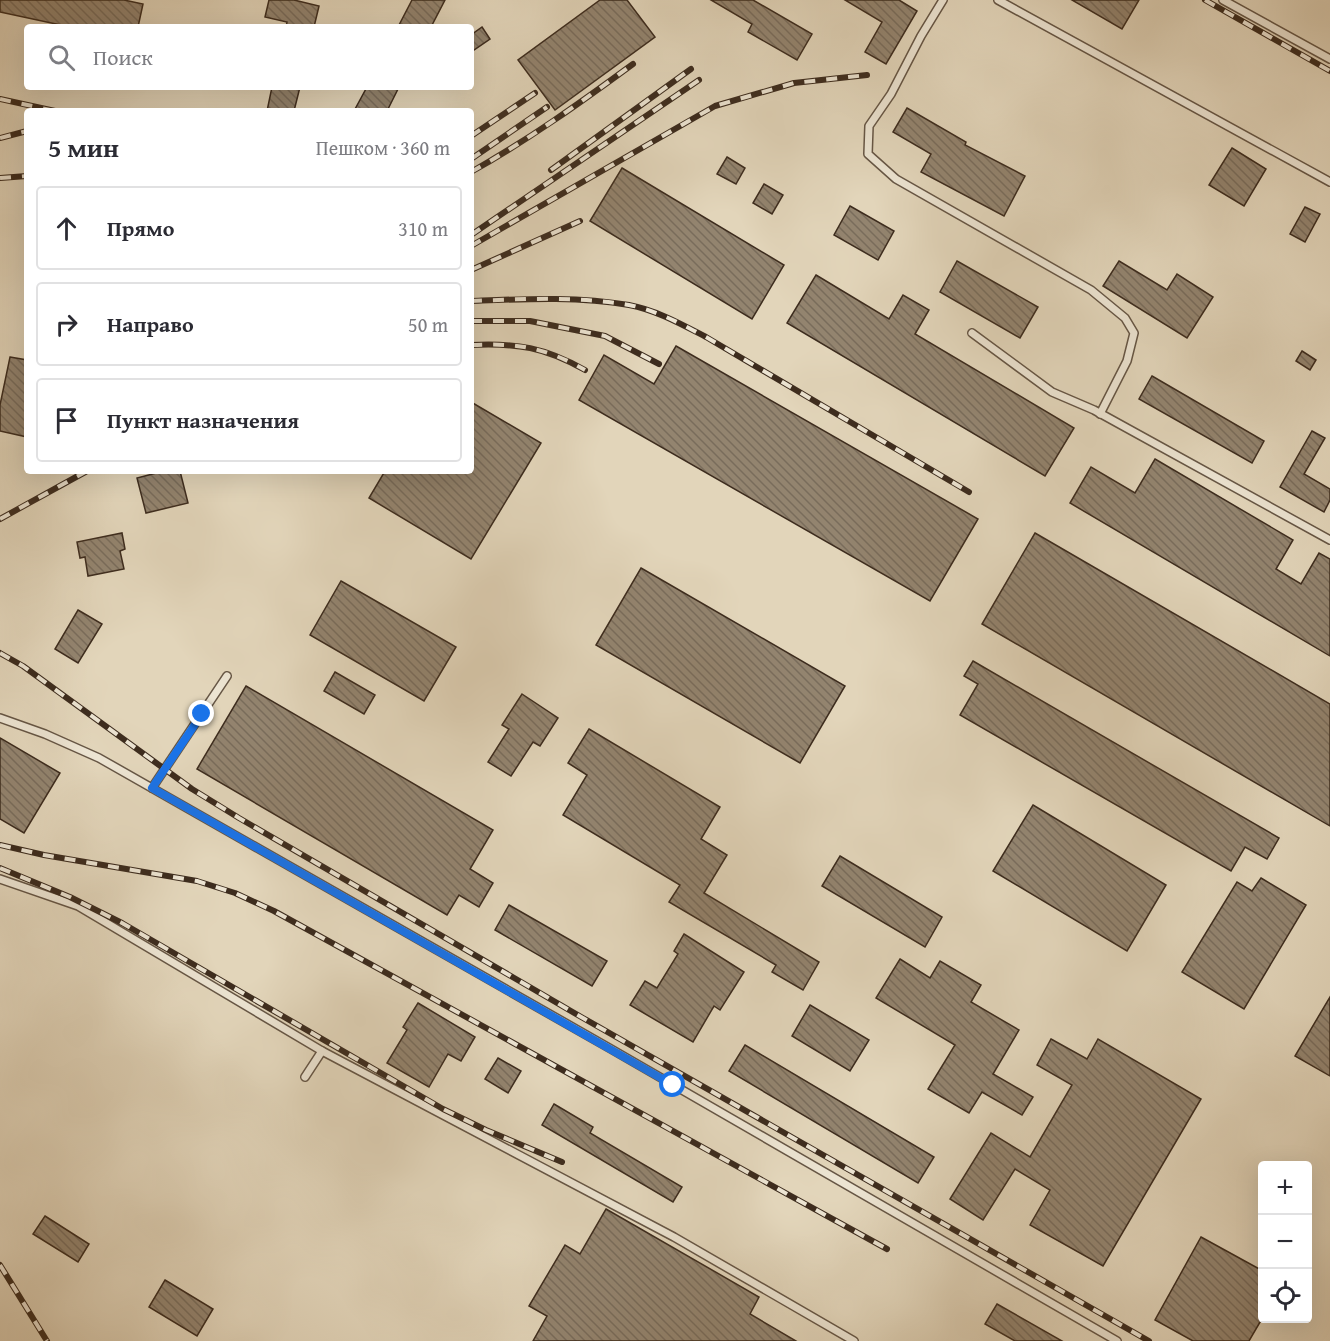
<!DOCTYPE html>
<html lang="ru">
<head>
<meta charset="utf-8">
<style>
	:root { --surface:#fff; --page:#f7f7f7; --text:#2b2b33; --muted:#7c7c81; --line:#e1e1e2 }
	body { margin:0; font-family:"Gentium Book Plus",serif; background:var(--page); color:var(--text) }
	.controls { position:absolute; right:18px; bottom:18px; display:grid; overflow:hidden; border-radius:6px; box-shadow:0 6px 24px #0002 }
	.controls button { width:54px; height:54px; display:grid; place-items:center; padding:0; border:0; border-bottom:2px solid var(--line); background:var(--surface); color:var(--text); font:30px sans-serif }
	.stop { position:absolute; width:18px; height:18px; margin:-14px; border:4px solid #1a73e8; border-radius:50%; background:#fff }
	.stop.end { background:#1a73e8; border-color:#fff; box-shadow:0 2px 6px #0008 }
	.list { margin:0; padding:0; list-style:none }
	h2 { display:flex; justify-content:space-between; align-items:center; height:78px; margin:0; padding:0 24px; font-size:26px }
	h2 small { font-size:20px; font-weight:400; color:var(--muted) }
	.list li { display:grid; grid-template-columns:39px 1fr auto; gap:18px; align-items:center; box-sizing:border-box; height:84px; margin:0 12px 12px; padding:0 12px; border:2px solid var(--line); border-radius:6px }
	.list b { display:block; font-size:22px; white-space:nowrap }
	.list em { font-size:20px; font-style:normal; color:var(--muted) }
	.icon { flex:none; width:33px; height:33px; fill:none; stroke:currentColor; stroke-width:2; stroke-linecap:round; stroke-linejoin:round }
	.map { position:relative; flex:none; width:1330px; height:1341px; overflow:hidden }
	.search { position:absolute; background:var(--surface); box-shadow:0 6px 24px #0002; left:24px; top:24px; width:450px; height:66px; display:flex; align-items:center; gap:15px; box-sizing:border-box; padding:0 21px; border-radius:6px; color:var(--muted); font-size:22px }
	.panel { position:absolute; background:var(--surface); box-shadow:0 6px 24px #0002; left:24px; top:108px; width:450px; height:366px; border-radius:6px }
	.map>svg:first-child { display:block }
	.building { fill:url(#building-back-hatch); stroke:#3d2c1e; stroke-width:1.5 }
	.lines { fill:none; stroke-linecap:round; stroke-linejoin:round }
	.service-casing { stroke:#665645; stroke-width:10 }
	.service { stroke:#ece4d2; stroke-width:7 }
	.rail-casing { stroke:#3d2c1e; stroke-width:6 }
	.rail { stroke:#ece4d2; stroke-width:4; stroke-dasharray:11; stroke-linecap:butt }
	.route { stroke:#1a73e8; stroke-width:8 }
</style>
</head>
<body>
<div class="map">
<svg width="1330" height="1341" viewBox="0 0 1330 1341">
	<defs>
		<pattern id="building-back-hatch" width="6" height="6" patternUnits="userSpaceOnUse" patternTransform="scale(1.5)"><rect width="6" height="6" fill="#93846f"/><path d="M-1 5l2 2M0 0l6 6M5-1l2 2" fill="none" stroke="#796c5b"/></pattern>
	</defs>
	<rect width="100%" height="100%" fill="#e2d5ba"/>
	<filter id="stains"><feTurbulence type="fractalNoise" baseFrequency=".00333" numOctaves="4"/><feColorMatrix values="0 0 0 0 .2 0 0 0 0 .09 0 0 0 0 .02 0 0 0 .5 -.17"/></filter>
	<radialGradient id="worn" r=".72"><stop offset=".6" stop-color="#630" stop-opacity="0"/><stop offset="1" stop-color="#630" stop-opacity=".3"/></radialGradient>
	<g class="building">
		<path d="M0,0h124l19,4 -5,23h-68l-70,-15z"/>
		<path d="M269,0h25l25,6 -5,21h-28l1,-5 -22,-5z"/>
		<path d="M412,0h33l-14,27h-33z"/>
		<path d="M600,0h27l28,37 -100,73 -37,-50z"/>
		<path d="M711,0h42l59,34 -15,26 -49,-28 4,-8z"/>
		<path d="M845,0h54l18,11 -31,53 -21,-12 17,-30z"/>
		<path d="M1072,0h67l-17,29z"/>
		<path d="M482,27l8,12 -19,13v-17z"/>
		<path d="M272,87h28l-6,24h-27z"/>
		<path d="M367,87h32l-12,24h-33z"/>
		<path d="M907,108l59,34 -1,3 60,31 -21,40 -83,-44 10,-18 -38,-22z"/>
		<path d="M1232,148l34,21 -22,37 -35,-21z"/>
		<path d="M727,157l18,11 -9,16 -19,-10z"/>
		<path d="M622,168l162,97 -32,54 -162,-98z"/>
		<path d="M764,184l19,11 -11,19 -19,-11z"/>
		<path d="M850,206l44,25 -16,29 -44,-25z"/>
		<path d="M1305,207l15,7 -15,28 -15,-8z"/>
		<path d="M957,261l81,46 -18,31 -80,-46z"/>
		<path d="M1119,261l48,29 10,-16 36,23 -26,41 -84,-52z"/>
		<path d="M816,275l73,44 14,-24 26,15 -14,24 159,94 -29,48 -258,-153z"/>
		<path d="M676,346l302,173 -48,82 -351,-201 25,-45 50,29z"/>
		<path d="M1302,351l14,9 -6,10 -14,-9z"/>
		<path d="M10,357l17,3v77l-27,-6v-26z"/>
		<path d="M1152,376l112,65 -12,22 -113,-64z"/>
		<path d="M471,402l70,41 -70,116 -102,-61 16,-27h86z"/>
		<path d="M1312,431l13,7 -21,36 26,15v11l-6,12 -44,-25z"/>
		<path d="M1155,459l138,81 -17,29 25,15 18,-31 11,6v97l-260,-153 21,-36 44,26z"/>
		<path d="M164,471h16l8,32 -42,10 -9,-35z"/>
		<path d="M122,533l3,16 -5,2 4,18 -36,7 -3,-19 -5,1 -3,-16z"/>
		<path d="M1035,533l295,171v122l-348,-202z"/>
		<path d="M641,568l204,118 -45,77 -204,-118z"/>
		<path d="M341,581l115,66 -32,54 -114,-66z"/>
		<path d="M78,610l24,14 -24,39 -23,-14z"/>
		<path d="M973,661l306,177 -12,21 -22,-12 -14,24 -271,-156 18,-31 -14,-8z"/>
		<path d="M335,672l40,23 -11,19 -40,-23z"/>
		<path d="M246,686l247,144 -23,39 23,14 -14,24 -20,-12 -12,20 -250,-146z"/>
		<path d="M522,694l36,24 -18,28 -7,-4 -22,34 -23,-14 21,-33 -7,-4z"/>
		<path d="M589,729l131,78 -19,32 26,16 -23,38 115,69 -16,28 -31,-18 4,-7 -107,-63 11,-17 -117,-70 24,-40 -19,-12z"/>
		<path d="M0,738l60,35 -36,60 -24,-14z"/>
		<path d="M1033,805l133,80 -39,66 -134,-80z"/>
		<path d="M840,856l102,61 -17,30 -103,-61z"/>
		<path d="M1261,878l45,27 -62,104 -62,-37 55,-90 15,9z"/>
		<path d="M509,905l98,56 -15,25 -97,-56z"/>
		<path d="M684,934l60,38 -24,38 -6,-4 -21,36 -63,-37 15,-24 12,7 21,-34 -4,-3z"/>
		<path d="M900,959l30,19 10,-17 41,24 -10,17 48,28 -26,44 40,23 -11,18 -40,-23 -13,21 -41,-24 27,-44 -79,-47z"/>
		<path d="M1330,997v79l-35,-20z"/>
		<path d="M418,1003l57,34 -14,24 -13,-7 -19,33 -42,-24 20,-33 -4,-3z"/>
		<path d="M810,1005l59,35 -19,31 -58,-35z"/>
		<path d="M1051,1039l36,20 11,-20 103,60 -98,167 -73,-41 20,-35 -35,-21 -32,51 -33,-21 41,-66 39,24 42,-72 -35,-20z"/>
		<path d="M745,1045l189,112 -16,26 -189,-112z"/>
		<path d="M498,1058l23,13 -13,22 -23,-14z"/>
		<path d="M554,1104l39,23 -3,6 92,54 -9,15 -131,-77z"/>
		<path d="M606,1209l153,88 -9,17 46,27h-263l14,-25 -18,-10 36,-61 15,9z"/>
		<path d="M45,1216l44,28 -11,18 -45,-28z"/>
		<path d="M1201,1237l62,34v46l-14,24h-56l-38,-21z"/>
		<path d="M165,1280l48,29 -16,27 -48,-29z"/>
		<path d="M997,1304l65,37h-47l-30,-17z"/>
	</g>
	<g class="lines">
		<g class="service-casing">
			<g id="service">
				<path d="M943,0l-22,36 -30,58 -22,32 -1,28 28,25 195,111 34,28 9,15 -7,28 -27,53"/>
				<path d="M998,0l332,182"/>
				<path d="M1223,0l107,59"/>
				<path d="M972,333l80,59 42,18 236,130"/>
				<path d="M0,718l45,16 54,24 512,291 506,292"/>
				<path d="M152,788l75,-112"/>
				<path d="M0,879l78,27 244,145 -17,26"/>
				<path d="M322,1051l352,186 180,104"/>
			</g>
		</g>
		<use href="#service" class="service"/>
		<g class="rail-casing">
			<g id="rail">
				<path d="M1205,0l125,71"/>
				<path d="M0,99l55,12"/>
				<path d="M471,136l64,-43"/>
				<path d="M0,138l27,-7"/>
				<path d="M471,159l76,-52"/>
				<path d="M551,170l140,-101"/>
				<path d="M471,172c57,-32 109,-69 162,-108"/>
				<path d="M0,178l27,-2"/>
				<path d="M471,235l228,-155"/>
				<path d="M471,246l244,-140 79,-23 73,-8"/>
				<path d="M471,270l109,-49"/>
				<path d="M471,301c52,-2 106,-5 158,4 27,5 52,19 77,32l263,155"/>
				<path d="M471,321h59l75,15 54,28"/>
				<path d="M471,345c47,-2 73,2 114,25"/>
				<path d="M0,519l87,-48"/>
				<path d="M0,653l23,13 169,123 47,29 344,200 566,323"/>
				<path d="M0,845l44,10 153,26 38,12 39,18 613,338"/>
				<path d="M0,868l70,29 52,26 321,186 43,21 76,32"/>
				<path d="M0,1265l47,76"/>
			</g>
		</g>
		<use href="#rail" class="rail"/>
	</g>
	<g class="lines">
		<path class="route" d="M202,714l-50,74 521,297"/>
	</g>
	<rect width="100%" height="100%" filter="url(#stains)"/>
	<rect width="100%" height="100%" fill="url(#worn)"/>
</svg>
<div class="controls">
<button>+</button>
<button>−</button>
<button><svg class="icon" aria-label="locate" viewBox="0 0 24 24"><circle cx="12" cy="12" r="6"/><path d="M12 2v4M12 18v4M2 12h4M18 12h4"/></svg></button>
</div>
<div class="stop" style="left:673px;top:1085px"></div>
<div class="stop end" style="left:202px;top:714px"></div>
<div class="search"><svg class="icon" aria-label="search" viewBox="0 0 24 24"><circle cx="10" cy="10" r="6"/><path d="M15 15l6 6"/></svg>Поиск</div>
<section class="panel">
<h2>5 мин<small>Пешком · 360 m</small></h2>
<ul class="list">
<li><svg class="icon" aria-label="ahead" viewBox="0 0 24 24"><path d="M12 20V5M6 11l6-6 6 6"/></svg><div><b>Прямо</b></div><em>310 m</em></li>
<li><svg class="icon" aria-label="right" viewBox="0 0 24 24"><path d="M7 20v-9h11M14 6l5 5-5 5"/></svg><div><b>Направо</b></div><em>50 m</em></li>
<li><svg class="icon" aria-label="arrive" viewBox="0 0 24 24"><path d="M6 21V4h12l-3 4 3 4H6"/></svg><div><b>Пункт назначения</b></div></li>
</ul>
</section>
</div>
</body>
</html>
